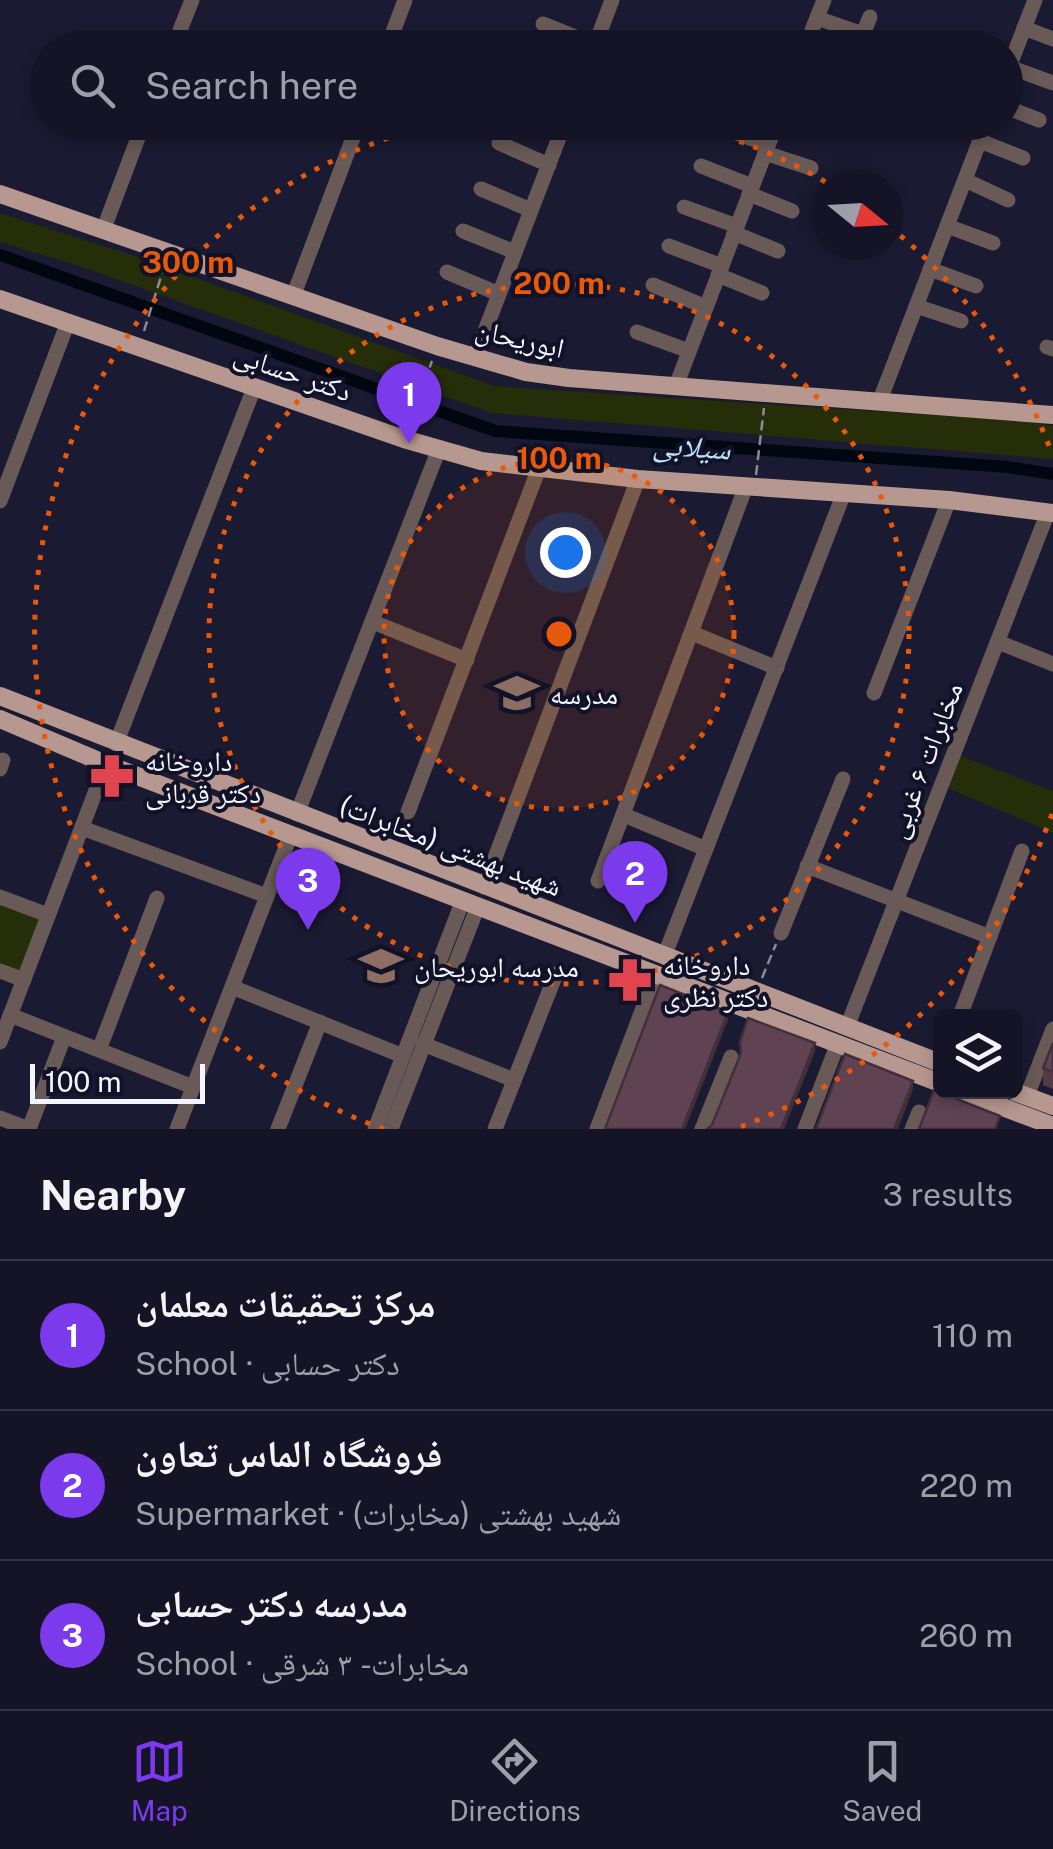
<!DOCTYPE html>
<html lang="en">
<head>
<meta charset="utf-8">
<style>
	:root { --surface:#141426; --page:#212132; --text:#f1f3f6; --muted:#9d9ea7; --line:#333343; --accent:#7c3aed }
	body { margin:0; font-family:"Public Sans","Noto Naskh Arabic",sans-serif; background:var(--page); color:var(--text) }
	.controls { position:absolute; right:30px; bottom:30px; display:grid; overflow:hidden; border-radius:15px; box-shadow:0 5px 15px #0003 }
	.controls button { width:90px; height:90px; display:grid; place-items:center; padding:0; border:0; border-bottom:2px solid var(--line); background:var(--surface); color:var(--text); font:50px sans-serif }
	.compass { position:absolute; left:813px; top:170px; width:90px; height:90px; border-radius:50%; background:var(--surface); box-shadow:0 5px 15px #0003; rotate:108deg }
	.scale { position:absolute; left:30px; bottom:25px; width:175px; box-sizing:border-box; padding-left:10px; border:5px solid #f2f4fe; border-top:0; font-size:28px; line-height:35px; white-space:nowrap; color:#f2f4fe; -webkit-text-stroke:8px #111128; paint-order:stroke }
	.you { position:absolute; left:565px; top:552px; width:35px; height:35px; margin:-25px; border:8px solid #fff; border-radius:50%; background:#1a73e8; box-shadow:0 0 0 15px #1a73e833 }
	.badge { display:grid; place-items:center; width:65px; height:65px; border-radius:50%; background:var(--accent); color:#fff; font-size:32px; font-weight:700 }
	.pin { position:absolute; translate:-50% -82px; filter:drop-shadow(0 2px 5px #0008) }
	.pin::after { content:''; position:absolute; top:52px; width:35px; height:30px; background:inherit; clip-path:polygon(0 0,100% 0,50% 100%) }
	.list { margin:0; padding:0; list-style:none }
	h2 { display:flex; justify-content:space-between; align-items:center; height:130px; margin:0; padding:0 40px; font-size:42px }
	h2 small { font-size:32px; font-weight:400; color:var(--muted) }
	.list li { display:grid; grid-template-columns:65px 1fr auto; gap:30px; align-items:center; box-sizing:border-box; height:150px; padding:0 40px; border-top:2px solid var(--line) }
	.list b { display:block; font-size:38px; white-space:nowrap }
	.list p { margin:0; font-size:32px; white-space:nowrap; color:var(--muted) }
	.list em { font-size:32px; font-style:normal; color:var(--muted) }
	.icon { flex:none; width:55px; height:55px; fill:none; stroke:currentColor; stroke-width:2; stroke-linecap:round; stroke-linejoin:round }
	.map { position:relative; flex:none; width:1053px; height:1129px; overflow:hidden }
	.search { position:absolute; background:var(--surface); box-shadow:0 5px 15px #0003; left:30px; right:30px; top:30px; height:110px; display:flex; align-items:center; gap:25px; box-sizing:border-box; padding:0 35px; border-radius:55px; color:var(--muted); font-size:38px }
	.sheet { height:580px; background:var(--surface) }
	nav { display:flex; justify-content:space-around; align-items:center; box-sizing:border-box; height:140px; border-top:2px solid var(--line); background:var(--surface); font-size:28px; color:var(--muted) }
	nav a { display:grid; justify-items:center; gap:5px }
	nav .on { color:var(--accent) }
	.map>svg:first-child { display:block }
	.green { fill:#252e09 }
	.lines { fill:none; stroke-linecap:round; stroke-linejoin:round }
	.canal { stroke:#000710; stroke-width:12 }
	.path { stroke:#8a8b9b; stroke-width:2.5; stroke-dasharray:10 5; stroke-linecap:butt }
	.minor { stroke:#695a57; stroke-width:15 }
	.major { stroke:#b79890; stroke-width:18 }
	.wall { fill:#523a47 }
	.shaded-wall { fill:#422f3a }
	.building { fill:#5f4353; stroke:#422f3a; stroke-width:2.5 }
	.ring { fill:none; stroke:#e8590c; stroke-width:5; stroke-dasharray:5 10 }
	.labels { text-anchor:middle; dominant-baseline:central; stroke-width:8; stroke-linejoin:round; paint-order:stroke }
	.street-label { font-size:28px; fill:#f2f4fe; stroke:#111128 }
	.poi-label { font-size:28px; fill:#f2f4fe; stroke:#111128; text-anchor:start }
	.water-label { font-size:30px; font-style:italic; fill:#bae2fa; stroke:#111128 }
	.centre { fill:#e8590c; stroke:#111128; stroke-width:5 }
	.ring-label { font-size:30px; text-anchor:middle; font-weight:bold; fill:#e8590c; stroke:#111128; stroke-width:8; stroke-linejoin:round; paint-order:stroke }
</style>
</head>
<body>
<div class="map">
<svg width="1053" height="1129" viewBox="0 0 1053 1129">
	<rect width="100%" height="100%" fill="#1a1a32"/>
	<g class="green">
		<path d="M0,213l135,43 359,130 528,35 31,5v33l-561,-46 -410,-146 -82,-25z"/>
		<path d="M958,755l95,36v42l-108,-46z"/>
		<path d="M0,904l41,16 -21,53 -20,-7z"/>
	</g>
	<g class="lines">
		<path class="canal" d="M0,255l495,176 513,36 45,7"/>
		<g class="path">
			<path d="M144,331l20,-64"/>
			<path d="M409,424l23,-63"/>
			<path d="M756,475l8,-67"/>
			<path d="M762,978l14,-34"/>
		</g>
		<g class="minor">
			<path d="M817,18l46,16"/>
			<path d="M543,24l52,21"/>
			<path d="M1024,28l29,11"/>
			<path d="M745,44l10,4"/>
			<path d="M173,48l19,-48"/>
			<path d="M387,48l18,-48"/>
			<path d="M594,48l18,-48"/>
			<path d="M805,48l19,-48"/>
			<path d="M857,48l13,-31"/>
			<path d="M1009,67l44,16"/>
			<path d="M1006,75l29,-75"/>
			<path d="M1006,107l33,13"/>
			<path d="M798,122l25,10"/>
			<path d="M713,124l55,21"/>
			<path d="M980,141l43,17"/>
			<path d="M499,143l50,22"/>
			<path d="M765,153l46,15"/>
			<path d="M701,166l51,20"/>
			<path d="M965,180l43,20"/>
			<path d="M481,189l50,21"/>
			<path d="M749,194l43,17"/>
			<path d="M684,207l53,19"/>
			<path d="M947,226l46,17"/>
			<path d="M104,228l40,-106"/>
			<path d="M463,231l52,21"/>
			<path d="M734,233l44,18"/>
			<path d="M669,246l53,20"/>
			<path d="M930,269l46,17"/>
			<path d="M447,272l52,22"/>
			<path d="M718,275l44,18"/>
			<path d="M653,285l53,22"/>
			<path d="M294,294l65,-172"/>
			<path d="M916,306l45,15"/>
			<path d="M637,332l52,19"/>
			<path d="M1047,347l6,2"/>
			<path d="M475,357l90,-235"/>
			<path d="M676,386l101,-264"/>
			<path d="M880,400l107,-278"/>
			<path d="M0,501l68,-179"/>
			<path d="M373,622l94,38"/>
			<path d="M692,633l85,35"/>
			<path d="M998,642l55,22"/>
			<path d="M874,693l75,-193"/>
			<path d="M116,744l138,-356"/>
			<path d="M0,769l3,-9"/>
			<path d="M408,812l131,-344"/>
			<path d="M297,814l142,-365"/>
			<path d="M624,815l82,34"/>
			<path d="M82,828l185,68"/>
			<path d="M807,866l183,71"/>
			<path d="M598,881l148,-395"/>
			<path d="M484,887l154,-408"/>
			<path d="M0,897l48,18"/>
			<path d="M781,933l62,-154"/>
			<path d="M664,957l180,-464"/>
			<path d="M0,971l24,9"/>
			<path d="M232,987l171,69"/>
			<path d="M10,1015l183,72"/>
			<path d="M960,1016l62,-165"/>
			<path d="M847,1027l201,-515"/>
			<path d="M0,1042l106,-278"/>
			<path d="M423,1044l91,36"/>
			<path d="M99,1050l58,-152"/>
			<path d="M1027,1096l26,-67"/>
			<path d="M0,1118l29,11"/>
			<path d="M29,1129l35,-92"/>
			<path d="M177,1129l114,-295"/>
			<path d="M278,1129l42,-107"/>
			<path d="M375,1129l88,-229"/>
			<path d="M391,1129l87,-223"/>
			<path d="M495,1129l61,-155"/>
			<path d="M597,1129l59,-155"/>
			<path d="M702,1129l29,-72"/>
			<path d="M805,1129l33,-86"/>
			<path d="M912,1129l7,-17"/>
		</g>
		<g class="major">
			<path d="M0,194l437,152 89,26 43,6 484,37"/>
			<path d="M0,299l404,140 77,22 157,18 311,21 104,13"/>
			<path d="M0,696l940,367"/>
			<path d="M0,719l106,45 834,319"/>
			<path d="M963,1092l90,34"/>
			<path d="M1015,1092l38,14"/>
		</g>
	</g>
	<path class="wall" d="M1053,1043v46l-10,-4v-17z"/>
	<g class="shaded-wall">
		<path d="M728,1012v8l-43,109h-3z"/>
		<path d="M815,1043v9l-31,77h-3z"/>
		<path d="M913,1081v8l-15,40h-4z"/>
	</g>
	<g class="building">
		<path d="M660,985l68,27 -46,117h-77z"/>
		<path d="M748,1018l67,25 -34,86h-74l5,-4 29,-72 -1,-11z"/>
		<path d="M1053,1043v29l-10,-4z"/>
		<path d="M845,1054l68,27 -19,48h-78z"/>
		<path d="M934,1090l66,26 -5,13h-76z"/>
	</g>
	<circle cx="559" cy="634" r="175" fill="#e8590c" fill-opacity=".12"/>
	<g class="ring">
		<circle cx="559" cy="634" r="175"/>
		<circle cx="559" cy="634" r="350"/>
		<path d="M1052 814A525 525 0 0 1 734 1129M384 1129A525 525 0 0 1 436 124M682 124A525 525 0 0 1 829 184M889 226A525 525 0 0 1 1052 454"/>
	</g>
	<defs>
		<g id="school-bare" transform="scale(3.45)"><path d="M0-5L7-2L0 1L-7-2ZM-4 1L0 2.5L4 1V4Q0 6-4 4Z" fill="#8d6e63" stroke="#111128" stroke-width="2.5" paint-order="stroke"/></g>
		<g id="pharmacy-bare" transform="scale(3.45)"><path d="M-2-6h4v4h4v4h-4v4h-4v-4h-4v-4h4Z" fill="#e0444e" stroke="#111128" stroke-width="2.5" paint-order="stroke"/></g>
	</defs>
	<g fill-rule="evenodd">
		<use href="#school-bare" x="517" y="693"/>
		<use href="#pharmacy-bare" x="112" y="776"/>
		<use href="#school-bare" x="381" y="966"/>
		<use href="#pharmacy-bare" x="630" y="980"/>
	</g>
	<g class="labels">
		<g class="street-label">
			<text transform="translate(520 338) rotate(13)">ابوریحان</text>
			<text transform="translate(293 372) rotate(19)">دکتر حسابی</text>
			<text transform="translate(924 760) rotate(-69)">مخابرات ۶ غربی</text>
			<text transform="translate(451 845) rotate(21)">شهید بهشتی (مخابرات)</text>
		</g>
		<g class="poi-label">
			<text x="550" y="693">مدرسه</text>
			<text x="145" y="760">داروخانه<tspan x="145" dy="32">دکتر قربانی</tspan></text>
			<text x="663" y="964">داروخانه<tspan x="663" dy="32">دکتر نظری</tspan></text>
			<text x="414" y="966">مدرسه ابوریحان</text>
		</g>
		<g class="water-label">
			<text transform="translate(692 446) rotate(4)">سیلابی</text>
		</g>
	</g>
	<circle cx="559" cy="634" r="15" class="centre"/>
	<g class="ring-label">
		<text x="188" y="273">300 m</text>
		<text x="559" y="294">200 m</text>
		<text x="559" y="469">100 m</text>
	</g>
</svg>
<div class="controls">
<button><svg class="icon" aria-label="layers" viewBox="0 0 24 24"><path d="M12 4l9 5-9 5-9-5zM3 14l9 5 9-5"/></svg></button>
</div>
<svg class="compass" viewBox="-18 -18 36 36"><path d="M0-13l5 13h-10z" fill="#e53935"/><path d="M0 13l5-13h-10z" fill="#9d9ea7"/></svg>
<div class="scale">100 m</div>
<div class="you"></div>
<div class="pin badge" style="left:409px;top:444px">1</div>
<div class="pin badge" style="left:635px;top:923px">2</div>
<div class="pin badge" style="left:308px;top:930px">3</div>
<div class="search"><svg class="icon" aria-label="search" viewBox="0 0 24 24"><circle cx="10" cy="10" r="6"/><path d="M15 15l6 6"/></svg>Search here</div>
</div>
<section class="sheet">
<h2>Nearby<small>3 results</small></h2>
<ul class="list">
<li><span class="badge">1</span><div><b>مرکز تحقیقات معلمان</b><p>School · دکتر حسابی</p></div><em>110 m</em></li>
<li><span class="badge">2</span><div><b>فروشگاه الماس تعاون</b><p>Supermarket · شهید بهشتی (مخابرات)</p></div><em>220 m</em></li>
<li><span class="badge">3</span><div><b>مدرسه دکتر حسابی</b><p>School · مخابرات - ۳ شرقی</p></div><em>260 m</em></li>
</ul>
</section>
<nav>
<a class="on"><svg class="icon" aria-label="map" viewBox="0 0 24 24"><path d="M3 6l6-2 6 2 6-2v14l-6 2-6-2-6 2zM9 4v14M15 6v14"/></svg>Map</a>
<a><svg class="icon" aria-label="directions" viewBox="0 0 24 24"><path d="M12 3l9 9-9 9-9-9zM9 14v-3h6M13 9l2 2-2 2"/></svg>Directions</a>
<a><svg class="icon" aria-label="saved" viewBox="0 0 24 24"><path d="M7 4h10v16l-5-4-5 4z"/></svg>Saved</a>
</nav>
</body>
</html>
